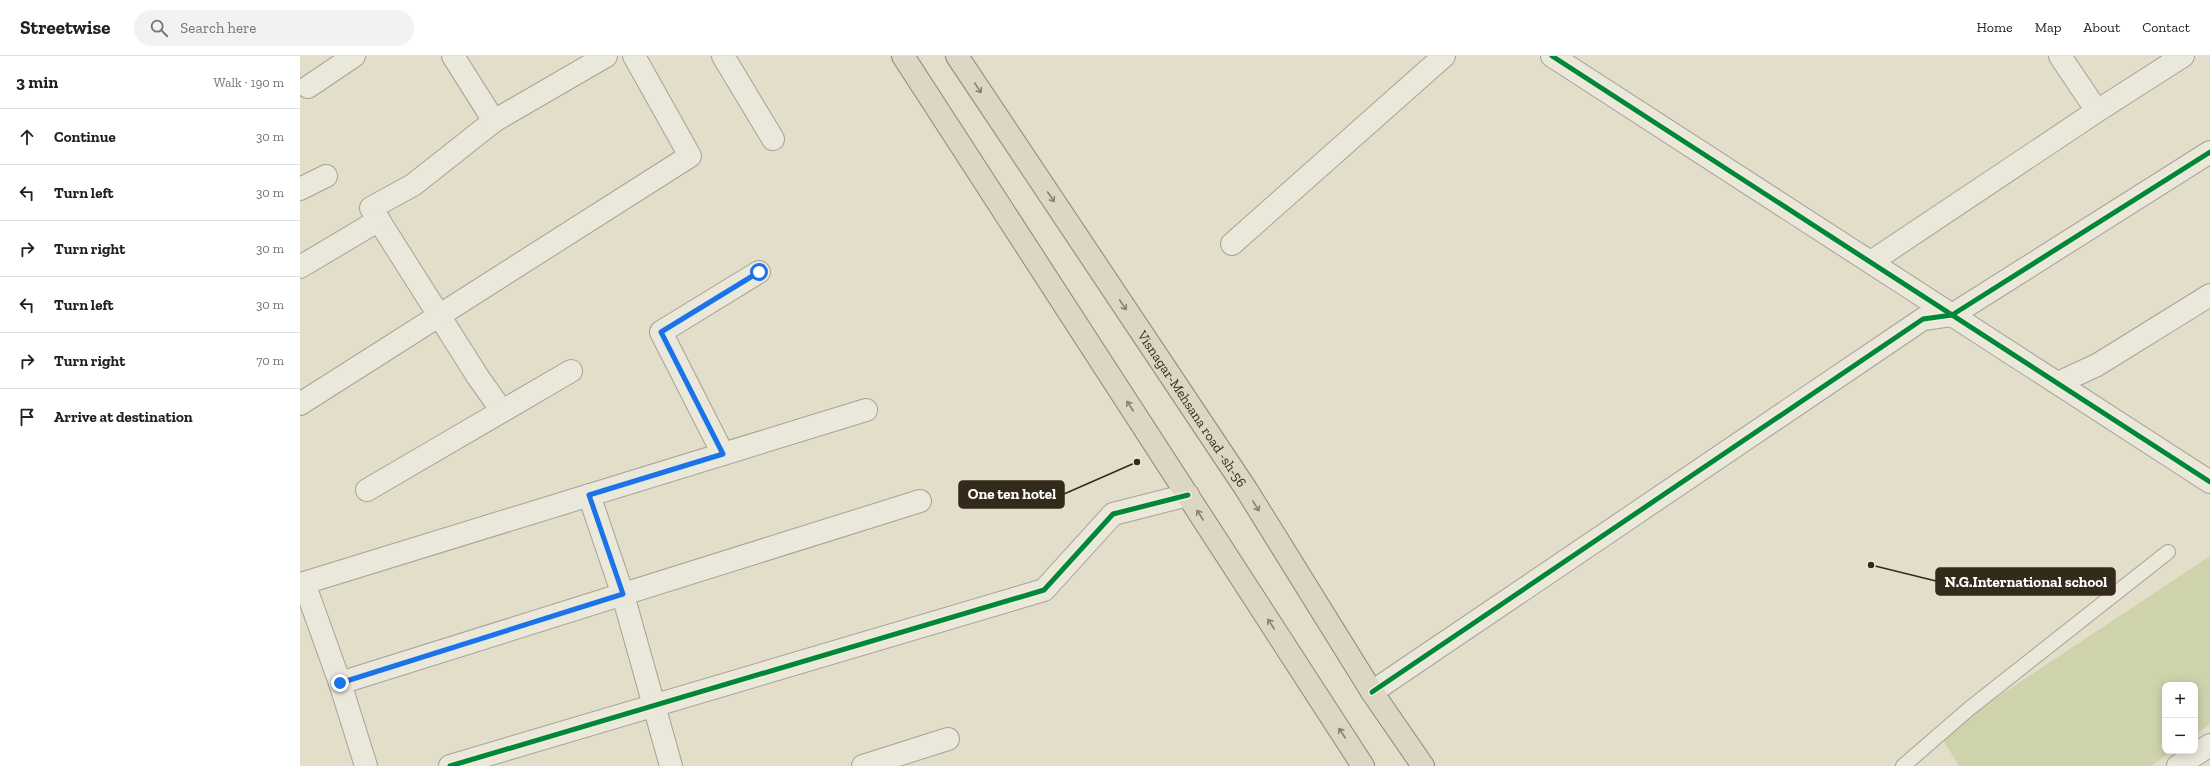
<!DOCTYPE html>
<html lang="en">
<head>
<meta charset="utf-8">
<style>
	:root { --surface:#fff; --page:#f2f2f2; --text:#222; --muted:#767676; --line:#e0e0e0 }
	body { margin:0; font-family:"Zilla Slab",serif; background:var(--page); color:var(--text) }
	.controls { position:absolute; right:12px; bottom:12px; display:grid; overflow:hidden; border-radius:8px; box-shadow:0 2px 10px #0003 }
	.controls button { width:36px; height:36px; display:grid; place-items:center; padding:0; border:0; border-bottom:1px solid var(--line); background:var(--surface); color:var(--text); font:20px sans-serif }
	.stop { position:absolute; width:12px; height:12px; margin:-9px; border:3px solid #1a73e8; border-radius:50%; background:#fff }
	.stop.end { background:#1a73e8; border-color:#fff; box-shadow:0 1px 4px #0008 }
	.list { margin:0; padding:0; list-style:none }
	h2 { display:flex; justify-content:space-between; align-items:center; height:52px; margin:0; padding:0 16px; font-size:17px }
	h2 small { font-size:13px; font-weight:400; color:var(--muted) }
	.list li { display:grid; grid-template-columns:26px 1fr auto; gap:12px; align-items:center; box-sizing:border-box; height:56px; padding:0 16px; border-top:1px solid var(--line) }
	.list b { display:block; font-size:15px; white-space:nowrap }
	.list em { font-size:13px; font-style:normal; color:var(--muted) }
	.icon { flex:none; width:22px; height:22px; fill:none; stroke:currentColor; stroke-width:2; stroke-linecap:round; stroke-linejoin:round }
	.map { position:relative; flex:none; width:1910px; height:710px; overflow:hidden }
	header { display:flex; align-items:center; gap:24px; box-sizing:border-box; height:56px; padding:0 20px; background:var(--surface); border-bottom:1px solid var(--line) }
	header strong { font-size:19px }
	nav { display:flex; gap:22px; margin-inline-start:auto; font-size:14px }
	.search { width:280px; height:36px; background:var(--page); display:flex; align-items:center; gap:10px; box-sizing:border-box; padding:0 14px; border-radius:22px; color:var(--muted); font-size:15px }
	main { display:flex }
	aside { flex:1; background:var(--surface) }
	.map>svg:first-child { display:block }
	.green { fill:#ced3ac }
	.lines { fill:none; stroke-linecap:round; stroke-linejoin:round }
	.service-casing { stroke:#a7a294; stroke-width:16 }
	.minor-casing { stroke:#a7a294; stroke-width:24 }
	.trunk-casing { stroke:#8c877a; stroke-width:24 }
	.service { stroke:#eae7db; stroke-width:14 }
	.minor { stroke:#eae7db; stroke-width:22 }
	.trunk { stroke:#dcd6c4; stroke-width:22 }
	.cycleway-casing { stroke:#f4edce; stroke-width:8 }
	.cycleway { stroke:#00873e; stroke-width:5 }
	.oneway { stroke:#888070 }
	.route { stroke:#1a73e8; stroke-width:5 }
	.labels { text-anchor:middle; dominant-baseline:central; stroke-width:3; stroke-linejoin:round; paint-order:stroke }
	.street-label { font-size:14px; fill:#342a1c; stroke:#f4edce }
	.leader { fill:none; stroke:#342a1c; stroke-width:1.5 }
	.callout-dot { fill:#342a1c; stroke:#f4edce; stroke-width:1.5 }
	.callout { fill:#342a1c; stroke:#342a1c; stroke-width:1.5 }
	.callout-label { font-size:15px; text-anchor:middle; font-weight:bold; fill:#fff }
</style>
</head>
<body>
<header>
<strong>Streetwise</strong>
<div class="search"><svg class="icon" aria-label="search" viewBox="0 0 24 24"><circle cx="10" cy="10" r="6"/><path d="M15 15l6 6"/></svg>Search here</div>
<nav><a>Home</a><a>Map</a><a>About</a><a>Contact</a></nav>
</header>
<main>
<aside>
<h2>3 min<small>Walk · 190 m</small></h2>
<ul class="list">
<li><svg class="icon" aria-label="ahead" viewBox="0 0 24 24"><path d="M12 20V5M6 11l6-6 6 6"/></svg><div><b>Continue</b></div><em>30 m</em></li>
<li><svg class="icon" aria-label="left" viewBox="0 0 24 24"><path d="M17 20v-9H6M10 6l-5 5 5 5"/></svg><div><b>Turn left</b></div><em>30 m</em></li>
<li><svg class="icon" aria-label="right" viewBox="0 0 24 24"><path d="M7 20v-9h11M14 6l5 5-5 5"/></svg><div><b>Turn right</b></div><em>30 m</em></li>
<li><svg class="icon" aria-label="left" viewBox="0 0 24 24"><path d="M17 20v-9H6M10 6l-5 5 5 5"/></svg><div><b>Turn left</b></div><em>30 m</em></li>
<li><svg class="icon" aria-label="right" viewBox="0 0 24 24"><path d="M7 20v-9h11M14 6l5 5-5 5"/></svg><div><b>Turn right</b></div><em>70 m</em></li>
<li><svg class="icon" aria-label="arrive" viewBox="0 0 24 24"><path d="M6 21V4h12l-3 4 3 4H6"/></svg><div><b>Arrive at destination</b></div></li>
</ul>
</aside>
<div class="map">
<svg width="1910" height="710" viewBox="0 0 1910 710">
	<rect width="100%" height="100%" fill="#e2deca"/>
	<path class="green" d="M1910,500v168l-15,11v-50h-30v66h7l-21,15h-192l-19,-31z"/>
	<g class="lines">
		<g class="service-casing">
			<path id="service" d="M1603,710l67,-58 198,-156"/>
		</g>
		<g class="minor-casing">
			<g id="minor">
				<path d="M153,0l41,65 -81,64 -42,23 107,169 24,34"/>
				<path d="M423,0l50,83"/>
				<path d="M1252,0l658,426"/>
				<path d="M1760,0l37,55 86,-55"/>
				<path d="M8,31l46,-31"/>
				<path d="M194,65l112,-65"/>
				<path d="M0,133l26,-13"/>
				<path d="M932,188l212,-188"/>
				<path d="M1571,206l226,-151"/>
				<path d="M0,211l79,-47"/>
				<path d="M1758,327l39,-18 113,-70"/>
				<path d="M0,348l390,-248 -56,-100"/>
				<path d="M423,398l-62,-122 98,-60"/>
				<path d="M67,434l204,-119"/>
				<path d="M289,439l34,100 48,171"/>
				<path d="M40,627l580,-182"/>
				<path d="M1072,636l551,-373 29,-4 258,-163"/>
				<path d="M66,710l-26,-83 -36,-100 562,-173"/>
				<path d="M150,710l594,-176 69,-76 75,-19"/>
				<path d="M563,710l85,-27"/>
				<path d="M1878,710l32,-21"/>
			</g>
		</g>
		<g class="trunk-casing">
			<g id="trunk">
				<path d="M603,0l460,710"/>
				<path id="s1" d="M657,0l289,433 126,203 51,74"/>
			</g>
		</g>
		<use href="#service" class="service"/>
		<use href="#minor" class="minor"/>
		<use href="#trunk" class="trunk"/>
		<g class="cycleway-casing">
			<g id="cycleway">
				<path d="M1252,0l658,426"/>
				<path d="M1072,636l551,-373 29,-4 258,-163"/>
				<path d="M150,710l594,-176 69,-76 75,-19"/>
			</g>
		</g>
		<use href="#cycleway" class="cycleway"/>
	</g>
	<defs><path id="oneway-shaft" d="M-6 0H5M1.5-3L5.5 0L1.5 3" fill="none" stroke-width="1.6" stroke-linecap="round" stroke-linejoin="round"/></defs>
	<g class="oneway">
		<use href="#oneway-shaft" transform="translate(678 32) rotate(56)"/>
		<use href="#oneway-shaft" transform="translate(751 141) rotate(56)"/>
		<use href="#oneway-shaft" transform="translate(823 249) rotate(56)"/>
		<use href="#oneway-shaft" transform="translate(830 350) rotate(-123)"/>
		<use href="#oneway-shaft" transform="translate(956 450) rotate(58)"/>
		<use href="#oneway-shaft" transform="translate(900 459) rotate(-123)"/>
		<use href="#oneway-shaft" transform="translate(971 568) rotate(-123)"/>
		<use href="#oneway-shaft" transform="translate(1042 677) rotate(-123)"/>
	</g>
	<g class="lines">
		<path class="route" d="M40,627l283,-89 -34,-99 134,-41 -62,-122 98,-60"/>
	</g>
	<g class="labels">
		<g class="street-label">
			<text stroke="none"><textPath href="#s1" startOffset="424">Visnagar-Mehsana road -sh-56</textPath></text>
		</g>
	</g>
	<path class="leader" d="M837 406L764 438M1571 509L1636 525"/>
	<g class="callout-dot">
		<circle cx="837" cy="406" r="4"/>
		<circle cx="1571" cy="509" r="4"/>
	</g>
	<g class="callout">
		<rect x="659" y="425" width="105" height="27" rx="4"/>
		<rect x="1636" y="512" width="179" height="27" rx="4"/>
	</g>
	<g class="callout-label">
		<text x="712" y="443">One ten hotel</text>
		<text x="1726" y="531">N.G.International school</text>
	</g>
</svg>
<div class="controls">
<button>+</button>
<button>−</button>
</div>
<div class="stop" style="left:459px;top:216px"></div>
<div class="stop end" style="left:40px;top:627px"></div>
</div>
</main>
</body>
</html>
